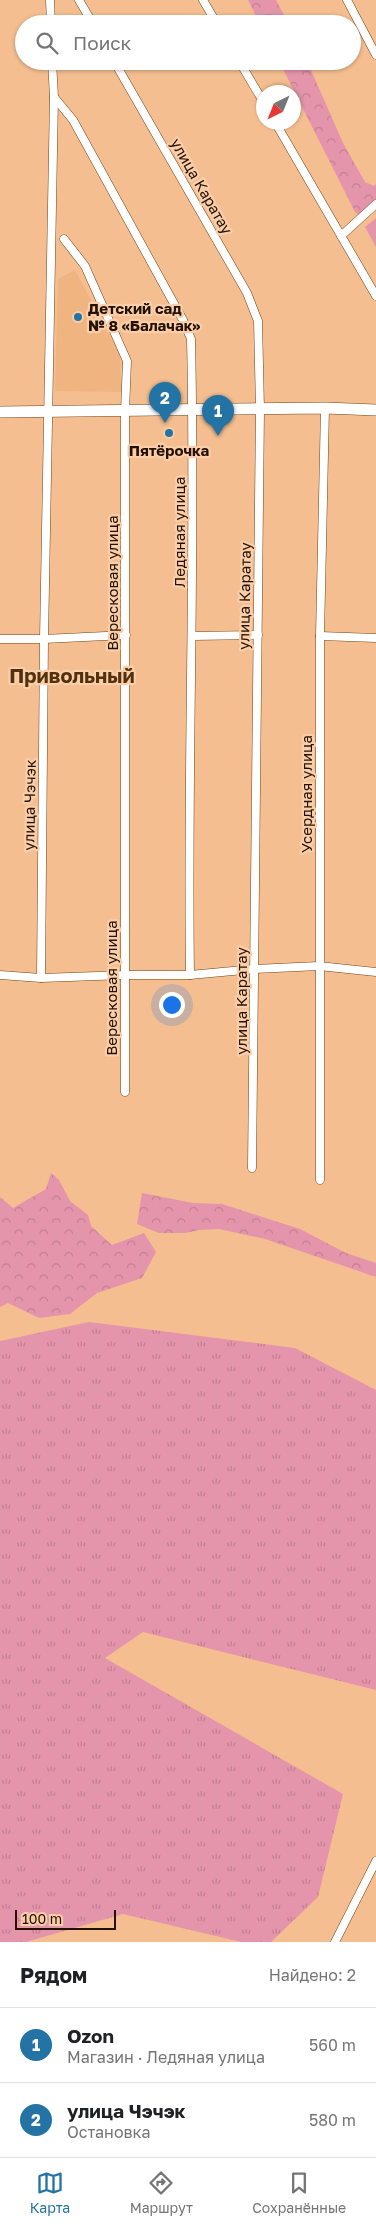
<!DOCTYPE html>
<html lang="ru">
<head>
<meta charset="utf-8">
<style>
	:root { --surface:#fff; --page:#f2f2f2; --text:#202124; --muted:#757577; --line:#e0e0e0; --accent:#2473a5 }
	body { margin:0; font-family:"Golos Text",sans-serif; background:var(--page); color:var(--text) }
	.compass { position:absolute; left:256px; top:85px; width:45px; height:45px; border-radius:50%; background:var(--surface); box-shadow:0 1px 4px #0004; rotate:223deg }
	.scale { position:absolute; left:15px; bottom:12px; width:101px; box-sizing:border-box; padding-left:5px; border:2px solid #241101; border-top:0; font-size:14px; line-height:18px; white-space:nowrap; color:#241101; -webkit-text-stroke:4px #f9cea9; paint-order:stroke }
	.you { position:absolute; left:171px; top:1004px; width:18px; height:18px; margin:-12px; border:4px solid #fff; border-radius:50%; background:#1a73e8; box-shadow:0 0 0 8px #1a73e833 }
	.badge { display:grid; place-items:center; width:32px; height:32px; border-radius:50%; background:var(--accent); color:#fff; font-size:16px; font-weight:700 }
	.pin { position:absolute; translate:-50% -41px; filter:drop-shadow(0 1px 2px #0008) }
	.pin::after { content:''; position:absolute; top:26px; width:18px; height:15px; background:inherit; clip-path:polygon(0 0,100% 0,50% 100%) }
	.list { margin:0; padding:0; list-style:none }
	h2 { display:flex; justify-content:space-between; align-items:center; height:65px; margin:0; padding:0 20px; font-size:21px }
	h2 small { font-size:16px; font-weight:400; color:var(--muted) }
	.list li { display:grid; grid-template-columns:32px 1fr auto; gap:15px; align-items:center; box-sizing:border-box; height:75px; padding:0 20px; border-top:1px solid var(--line) }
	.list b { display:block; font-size:19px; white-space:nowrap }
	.list p { margin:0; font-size:16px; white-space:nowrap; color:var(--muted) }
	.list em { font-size:16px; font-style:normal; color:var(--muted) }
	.icon { flex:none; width:28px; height:28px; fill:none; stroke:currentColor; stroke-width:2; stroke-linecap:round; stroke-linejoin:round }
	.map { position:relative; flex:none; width:376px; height:1942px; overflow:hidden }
	.search { position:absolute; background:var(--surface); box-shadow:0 1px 4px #0004; left:15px; right:15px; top:15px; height:55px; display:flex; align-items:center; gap:12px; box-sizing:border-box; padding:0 18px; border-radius:28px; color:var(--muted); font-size:19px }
	.sheet { height:215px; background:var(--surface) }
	nav { display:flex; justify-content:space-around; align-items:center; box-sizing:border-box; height:70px; border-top:1px solid var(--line); background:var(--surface); font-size:14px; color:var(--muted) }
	nav a { display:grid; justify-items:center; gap:2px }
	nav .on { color:var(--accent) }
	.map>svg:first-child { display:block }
	.built { fill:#efb480 }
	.grass { fill:url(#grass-tufts) }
	.forest { fill:url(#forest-crowns) }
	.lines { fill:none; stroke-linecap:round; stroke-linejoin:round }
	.street-casing { stroke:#724415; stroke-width:9 }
	.secondary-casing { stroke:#724415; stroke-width:12 }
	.street { stroke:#fff; stroke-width:8 }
	.secondary { stroke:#fff; stroke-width:11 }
	.poi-dot { fill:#2473a5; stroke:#f9cea9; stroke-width:2 }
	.labels { text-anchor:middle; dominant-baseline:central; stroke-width:4.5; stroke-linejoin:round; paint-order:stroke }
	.street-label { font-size:15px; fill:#241101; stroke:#f9cea9 }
	.poi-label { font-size:15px; font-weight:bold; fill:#241101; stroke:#f9cea9; text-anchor:start }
	.district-label { font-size:20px; font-weight:bold; fill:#53310d; stroke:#f9cea9 }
</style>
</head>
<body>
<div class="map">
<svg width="376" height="1942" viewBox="0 0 376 1942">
	<defs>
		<pattern id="grass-tufts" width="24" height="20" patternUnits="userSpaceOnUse" patternTransform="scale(1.25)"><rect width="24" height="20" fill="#e495ab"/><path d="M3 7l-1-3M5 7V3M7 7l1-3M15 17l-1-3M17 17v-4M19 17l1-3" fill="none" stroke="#c37f91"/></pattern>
		<pattern id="forest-crowns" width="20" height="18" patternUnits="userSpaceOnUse" patternTransform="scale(1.25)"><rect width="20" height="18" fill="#e495ab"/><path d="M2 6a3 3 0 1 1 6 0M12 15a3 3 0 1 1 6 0" fill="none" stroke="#c37f91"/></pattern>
	</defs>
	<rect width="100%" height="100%" fill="#f4be90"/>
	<path class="built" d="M75,270l45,85 1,37 -66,-1 3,-112z"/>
	<path class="grass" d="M89,1322l206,26 81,42v300l-233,-58 -38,26 238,136 -25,103 -47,45h-30l-118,-28 -97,28h-26v-601z"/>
	<g class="forest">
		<path d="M248,0h28l13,24h-29z"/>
		<path d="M279,61h28l36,82 22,39 9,4 2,-2v21l-13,13 -8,-6z"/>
		<path d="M376,218v29l-11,-20z"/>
		<path d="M51,1173l8,7 11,21 18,14 3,11 21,19 32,-12 12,19 -14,26 -45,15 -27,21 -31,4 -31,-15 -8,4v-110l13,11 33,-19z"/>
		<path d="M142,1193l51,10 29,1 78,25 46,24 30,10v14l-111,-38 -46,-10 -20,1 -14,3h-26l-22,-9z"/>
	</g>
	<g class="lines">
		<g class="street-casing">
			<g id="street">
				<path d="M50,0l1,24"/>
				<path d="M79,0l14,24"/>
				<path d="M203,0l14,24"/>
				<path d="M347,0l29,55"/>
				<path d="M114,61l133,232 11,28 2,88 -8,759"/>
				<path d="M239,61l25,42"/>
				<path d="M54,97l19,23 110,200 8,19c5,212 -4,424 -1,636"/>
				<path d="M275,122l101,174"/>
				<path d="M341,236l35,-32"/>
				<path d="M64,239l21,27 42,95 -2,50v681"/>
				<path d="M193,636l65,-1"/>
				<path d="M320,636l56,2"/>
				<path d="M0,639h44l82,-4"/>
				<path d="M0,975l41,3 84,-3h65l64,-6 65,-3 57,6"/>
				<path d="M41,978l3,-339 10,-542 -2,-36"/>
				<path d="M320,1180v-544l5,-228"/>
				<path d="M335,1942l41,-81"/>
			</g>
		</g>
		<g class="secondary-casing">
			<path id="secondary" d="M0,412l325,-4 51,2"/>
		</g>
		<use href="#street" class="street"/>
		<use href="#secondary" class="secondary"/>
	</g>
	<g class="poi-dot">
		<circle cx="78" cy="317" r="5"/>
		<circle cx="169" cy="433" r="5"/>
	</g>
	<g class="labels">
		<g class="street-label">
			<text transform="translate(202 186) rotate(60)">улица Каратау</text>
			<text transform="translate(179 532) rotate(-90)">Ледяная улица</text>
			<text transform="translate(112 583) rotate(-90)">Вересковая улица</text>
			<text transform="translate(244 596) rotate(-89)">улица Каратау</text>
			<text transform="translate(306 794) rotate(-90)">Усердная улица</text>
			<text transform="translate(29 805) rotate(-89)">улица Чэчэк</text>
			<text transform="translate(111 988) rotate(-90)">Вересковая улица</text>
			<text transform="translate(241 1001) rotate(-90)">улица Каратау</text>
		</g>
		<g class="poi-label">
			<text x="88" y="308">Детский сад<tspan x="88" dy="17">№ 8 «Балачак»</tspan></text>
			<text x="169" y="450" text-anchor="middle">Пятёрочка</text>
		</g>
		<g class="district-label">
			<text x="72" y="675">Привольный</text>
		</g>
	</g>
</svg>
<svg class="compass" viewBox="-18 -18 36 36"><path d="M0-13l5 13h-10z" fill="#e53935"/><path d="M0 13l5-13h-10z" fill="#757577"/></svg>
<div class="scale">100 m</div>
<div class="you"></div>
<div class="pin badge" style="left:218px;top:436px">1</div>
<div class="pin badge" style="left:165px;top:423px">2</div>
<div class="search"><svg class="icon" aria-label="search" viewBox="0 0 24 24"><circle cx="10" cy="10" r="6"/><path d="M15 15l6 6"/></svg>Поиск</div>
</div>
<section class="sheet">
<h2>Рядом<small>Найдено: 2</small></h2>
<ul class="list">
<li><span class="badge">1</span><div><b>Ozon</b><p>Магазин · Ледяная улица</p></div><em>560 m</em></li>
<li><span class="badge">2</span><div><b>улица Чэчэк</b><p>Остановка</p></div><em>580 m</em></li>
</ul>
</section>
<nav>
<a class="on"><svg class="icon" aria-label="map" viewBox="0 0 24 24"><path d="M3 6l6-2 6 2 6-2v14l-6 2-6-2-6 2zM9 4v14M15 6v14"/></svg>Карта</a>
<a><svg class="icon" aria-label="directions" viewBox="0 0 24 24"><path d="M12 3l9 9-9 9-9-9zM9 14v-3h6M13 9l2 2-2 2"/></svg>Маршрут</a>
<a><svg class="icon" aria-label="saved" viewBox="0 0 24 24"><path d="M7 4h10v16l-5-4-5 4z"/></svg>Сохранённые</a>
</nav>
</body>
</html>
